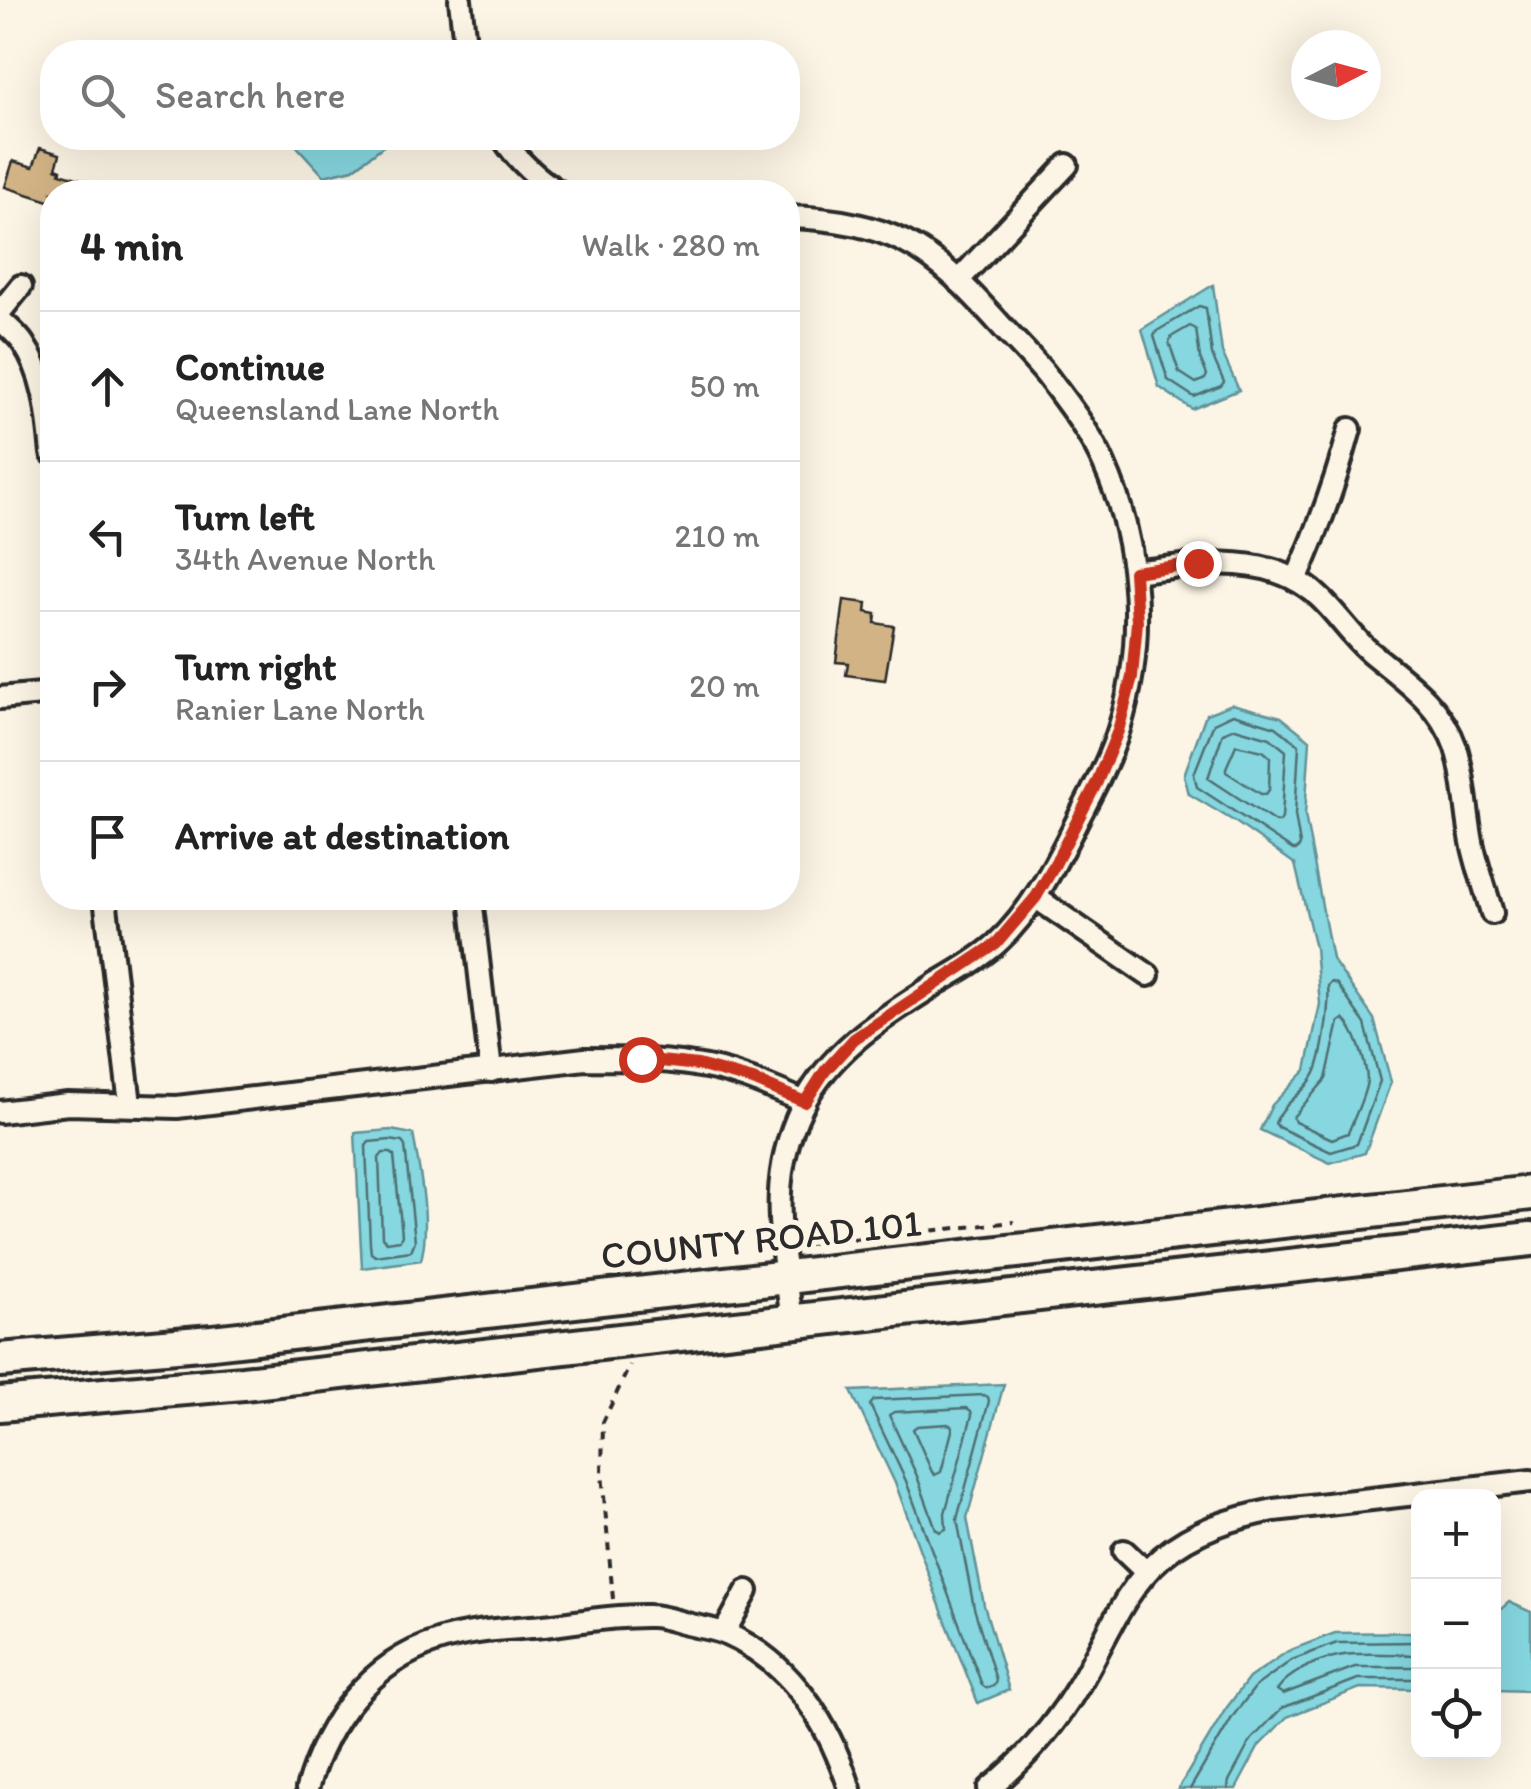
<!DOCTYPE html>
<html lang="en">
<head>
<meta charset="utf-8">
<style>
	:root { --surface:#fff; --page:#f6f6f6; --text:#222; --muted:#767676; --line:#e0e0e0 }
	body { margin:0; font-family:Itim,sans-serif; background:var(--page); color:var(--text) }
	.controls { position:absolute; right:30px; bottom:30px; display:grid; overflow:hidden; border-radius:20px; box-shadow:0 10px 40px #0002 }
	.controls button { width:90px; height:90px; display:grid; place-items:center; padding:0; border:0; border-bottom:2px solid var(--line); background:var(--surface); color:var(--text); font:50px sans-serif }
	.compass { position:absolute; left:1291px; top:30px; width:90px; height:90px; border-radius:50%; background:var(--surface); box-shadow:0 10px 40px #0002; rotate:84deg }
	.stop { position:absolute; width:30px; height:30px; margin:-22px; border:8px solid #c8321e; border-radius:50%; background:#fff }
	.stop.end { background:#c8321e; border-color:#fff; box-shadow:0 2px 10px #0008 }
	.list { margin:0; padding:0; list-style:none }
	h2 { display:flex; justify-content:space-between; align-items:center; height:130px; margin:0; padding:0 40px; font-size:42px }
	h2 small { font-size:32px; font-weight:400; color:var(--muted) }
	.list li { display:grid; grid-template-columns:65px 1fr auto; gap:30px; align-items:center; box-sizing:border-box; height:150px; padding:0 40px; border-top:2px solid var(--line) }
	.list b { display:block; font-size:38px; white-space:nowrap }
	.list p { margin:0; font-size:32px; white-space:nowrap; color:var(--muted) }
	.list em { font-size:32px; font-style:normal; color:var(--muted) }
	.icon { flex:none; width:55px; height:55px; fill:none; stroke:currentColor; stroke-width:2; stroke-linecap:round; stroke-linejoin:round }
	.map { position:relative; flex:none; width:1531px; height:1789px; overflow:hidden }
	.search { position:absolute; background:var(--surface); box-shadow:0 10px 40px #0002; left:40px; top:40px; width:760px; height:110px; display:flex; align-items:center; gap:25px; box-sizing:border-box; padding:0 35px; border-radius:40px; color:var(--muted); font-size:38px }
	.panel { position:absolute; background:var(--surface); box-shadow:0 10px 40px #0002; left:40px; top:180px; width:760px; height:730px; border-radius:40px }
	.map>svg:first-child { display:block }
	.water { fill:#86d7e0; stroke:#629298; stroke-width:2.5 }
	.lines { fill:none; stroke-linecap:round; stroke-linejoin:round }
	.shore { stroke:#4f7073; stroke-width:2.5 }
	.building { fill:#d1b385; stroke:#2b2b2b; stroke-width:2.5 }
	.street-casing { stroke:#2b2b2b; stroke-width:28 }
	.primary-casing { stroke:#2b2b2b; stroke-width:40 }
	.path { stroke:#2b2b2b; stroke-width:4; stroke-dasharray:8 8; stroke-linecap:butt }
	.street { stroke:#fcf5e5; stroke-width:20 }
	.primary { stroke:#fcf5e5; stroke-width:32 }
	.route { stroke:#c8321e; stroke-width:12 }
	.labels { text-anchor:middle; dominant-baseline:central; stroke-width:10; stroke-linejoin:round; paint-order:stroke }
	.street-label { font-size:38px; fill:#2b2b2b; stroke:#fcf5e5 }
</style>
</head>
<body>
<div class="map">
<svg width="1531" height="1789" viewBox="0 0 1531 1789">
	<rect width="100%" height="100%" fill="#fcf5e5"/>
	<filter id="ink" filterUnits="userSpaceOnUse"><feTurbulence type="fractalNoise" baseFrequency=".01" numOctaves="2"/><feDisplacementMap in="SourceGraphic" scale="20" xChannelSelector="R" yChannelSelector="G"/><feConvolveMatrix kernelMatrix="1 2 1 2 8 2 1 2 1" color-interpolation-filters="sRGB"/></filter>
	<g filter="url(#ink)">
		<g class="water">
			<path d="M292,138h102l-41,31 -29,7 -32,-35z"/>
			<path d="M1213,285l9,67 17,38 -47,19 -33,-22 -17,-58z"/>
			<path d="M1232,704l49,13 29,23 -5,75 27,144 42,60 17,63 -26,71 -35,10 -70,-33 12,-25 34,-35 14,-66 -5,-56 -20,-84 -58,-41 -48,-29 -5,-19 22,-61z"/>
			<path d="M391,1130l22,4c7,38 18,88 8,126l-59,8 -7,-135z"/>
			<path d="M1004,1384l-37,134 17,87 25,85 -31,13 -35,-89 -47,-129 -45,-94z"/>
			<path d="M1509,1602l22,10v79l-37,-1v-75z"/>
			<path d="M1418,1632v57l-58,-1 -73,29 -28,29 -23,43h-58l47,-79 24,-32 39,-27 47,-18z"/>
		</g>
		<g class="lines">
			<g class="shore">
				<path d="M1199,306l7,2 6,47 12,27 -3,4 -27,11 -26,-17 -14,-44 3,-5z"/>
				<path d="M1190,326l6,3 4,29 7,17 -2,4 -9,4 -17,-11 -10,-30 2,-5z"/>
				<path d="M1233,714l43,13 23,18 -4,70 5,30 -3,5h-4l-96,-63 -3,-13 20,-51z"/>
				<path d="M1235,728l35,10 16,13 -4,67 -2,4h-5l-67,-44 15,-45z"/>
				<path d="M1236,745l27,6 7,6 -1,33 -3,4h-5l-35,-22v-4z"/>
				<path d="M1332,982l5,2 28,40 15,57 -23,63 -26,8 -53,-25 -3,-4c8,-21 31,-30 40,-50 8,-17 15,-68 13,-87z"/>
				<path d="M1343,1019c12,8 23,44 24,60 0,13 -14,41 -19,54l-16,6 -37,-17 -2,-5 33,-38 13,-57z"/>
				<path d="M390,1140l12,2 3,4 10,95 -4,10 -36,5 -4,-3 -1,-9 -4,-98 3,-4z"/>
				<path d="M383,1153h8l3,3 8,79 -2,5 -13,2 -5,-5 -3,-79z"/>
				<path d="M984,1395l4,2 1,4 -32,118 17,89 22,72 -2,5 -8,3 -4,-3 -76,-204 -36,-76 4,-5z"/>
				<path d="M967,1408l4,3 1,4 -27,98 1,16 -6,3 -4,-3 -19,-53 -28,-61 5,-3z"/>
				<path d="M948,1424l4,2v5l-11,41 -6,3 -3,-3 -19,-43 4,-3z"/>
				<path d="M1418,1655c-23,0 -58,-4 -80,1 -20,4 -50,17 -61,34l6,4 72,-27h63"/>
				<path d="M1190,1789l43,-73 23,-30 36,-26 45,-17 81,-1"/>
				<path d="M1228,1789l1,-8 22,-41 31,-32 76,-29h60"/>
			</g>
		</g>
		<g class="building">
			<path d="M40,148l20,6 -4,14 5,2 -1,3 51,15 -1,4h-58v10l-47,-15 8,-26 20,6z"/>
			<path d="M844,600l23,3 -1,9 10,2 -1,9 19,3 -9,54 -39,-5 2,-12 -12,-1z"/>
		</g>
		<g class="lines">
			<g class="street-casing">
				<g id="street">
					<path d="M460,0l6,52"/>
					<path d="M503,138c14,22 34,40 56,54"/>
					<path d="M788,217c39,1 80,6 117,25 40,20 71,56 101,89 14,15 28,29 41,45 21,28 43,56 57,88 37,83 42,179 15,265 -10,32 -26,61 -41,90 -22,44 -45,91 -82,125 -17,15 -38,27 -57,38 -53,34 -108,66 -137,125 -37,76 -19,137 -10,215"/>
					<path d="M958,281l109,-116"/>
					<path d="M0,312l21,-26"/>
					<path d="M0,319c7,8 17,15 23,24 22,32 25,72 29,110"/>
					<path d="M1134,572c61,-8 134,-22 184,24 19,17 33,40 52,56 34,28 71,52 86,96 10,32 10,67 17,99 5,22 13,44 19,66"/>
					<path d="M1296,580c22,-50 40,-99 54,-151"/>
					<path d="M0,698l52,-5"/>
					<path d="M1035,897l113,78"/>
					<path d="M105,898l25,206"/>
					<path d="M471,898l20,173"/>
					<path d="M0,1112l68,-8 109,3 408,-48c37,0 73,0 109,6 39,5 76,22 111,37"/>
					<path d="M1124,1551l22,21"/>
					<path d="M724,1633l23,-42"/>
					<path d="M307,1789c19,-67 62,-126 131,-148 33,-11 71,-12 106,-15 35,-4 71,-11 106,-10 12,0 25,5 37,8 12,3 26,5 37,9 67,28 105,91 126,156"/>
					<path d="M989,1789c37,-30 66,-63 90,-104 26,-43 44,-95 83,-128 32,-27 72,-39 112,-47l257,-29"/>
				</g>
			</g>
			<g class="primary-casing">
				<g id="primary">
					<path d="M0,1360l212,-18 1319,-149"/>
					<path d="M0,1404l243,-21 1288,-144"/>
				</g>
			</g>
			<g class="path">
				<path d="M805,1244l209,-22"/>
				<path d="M613,1599l-11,-126 1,-51 27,-57"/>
			</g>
			<use href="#street" class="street"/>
			<use href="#primary" class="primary"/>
		</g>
	</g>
	<g class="lines" filter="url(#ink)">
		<path class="route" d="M641,1059l57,6 55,15 52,22 20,-31 29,-32 142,-95 40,-47 17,-29 44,-86 21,-51 14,-54 5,-55 -3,-50 64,-9"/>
	</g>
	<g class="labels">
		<g class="street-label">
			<text transform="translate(761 1239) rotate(-6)">COUNTY ROAD 101</text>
		</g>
	</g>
</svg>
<div class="controls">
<button>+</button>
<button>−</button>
<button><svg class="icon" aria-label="locate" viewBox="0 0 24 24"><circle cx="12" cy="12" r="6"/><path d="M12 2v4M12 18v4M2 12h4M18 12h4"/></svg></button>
</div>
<svg class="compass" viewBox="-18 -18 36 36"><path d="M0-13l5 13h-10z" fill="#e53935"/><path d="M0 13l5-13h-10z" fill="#767676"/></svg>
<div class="stop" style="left:641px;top:1059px"></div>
<div class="stop end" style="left:1198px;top:563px"></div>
<div class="search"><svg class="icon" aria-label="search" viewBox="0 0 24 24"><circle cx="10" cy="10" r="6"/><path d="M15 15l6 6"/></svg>Search here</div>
<section class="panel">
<h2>4 min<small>Walk · 280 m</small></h2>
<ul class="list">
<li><svg class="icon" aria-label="ahead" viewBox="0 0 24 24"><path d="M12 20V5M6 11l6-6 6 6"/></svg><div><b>Continue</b><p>Queensland Lane North</p></div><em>50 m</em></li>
<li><svg class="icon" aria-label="left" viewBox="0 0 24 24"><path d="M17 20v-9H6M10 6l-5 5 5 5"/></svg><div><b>Turn left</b><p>34th Avenue North</p></div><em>210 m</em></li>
<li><svg class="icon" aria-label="right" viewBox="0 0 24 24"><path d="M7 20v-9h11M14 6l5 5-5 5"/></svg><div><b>Turn right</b><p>Ranier Lane North</p></div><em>20 m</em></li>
<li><svg class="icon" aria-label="arrive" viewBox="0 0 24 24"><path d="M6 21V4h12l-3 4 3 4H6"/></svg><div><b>Arrive at destination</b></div></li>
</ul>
</section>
</div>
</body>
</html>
